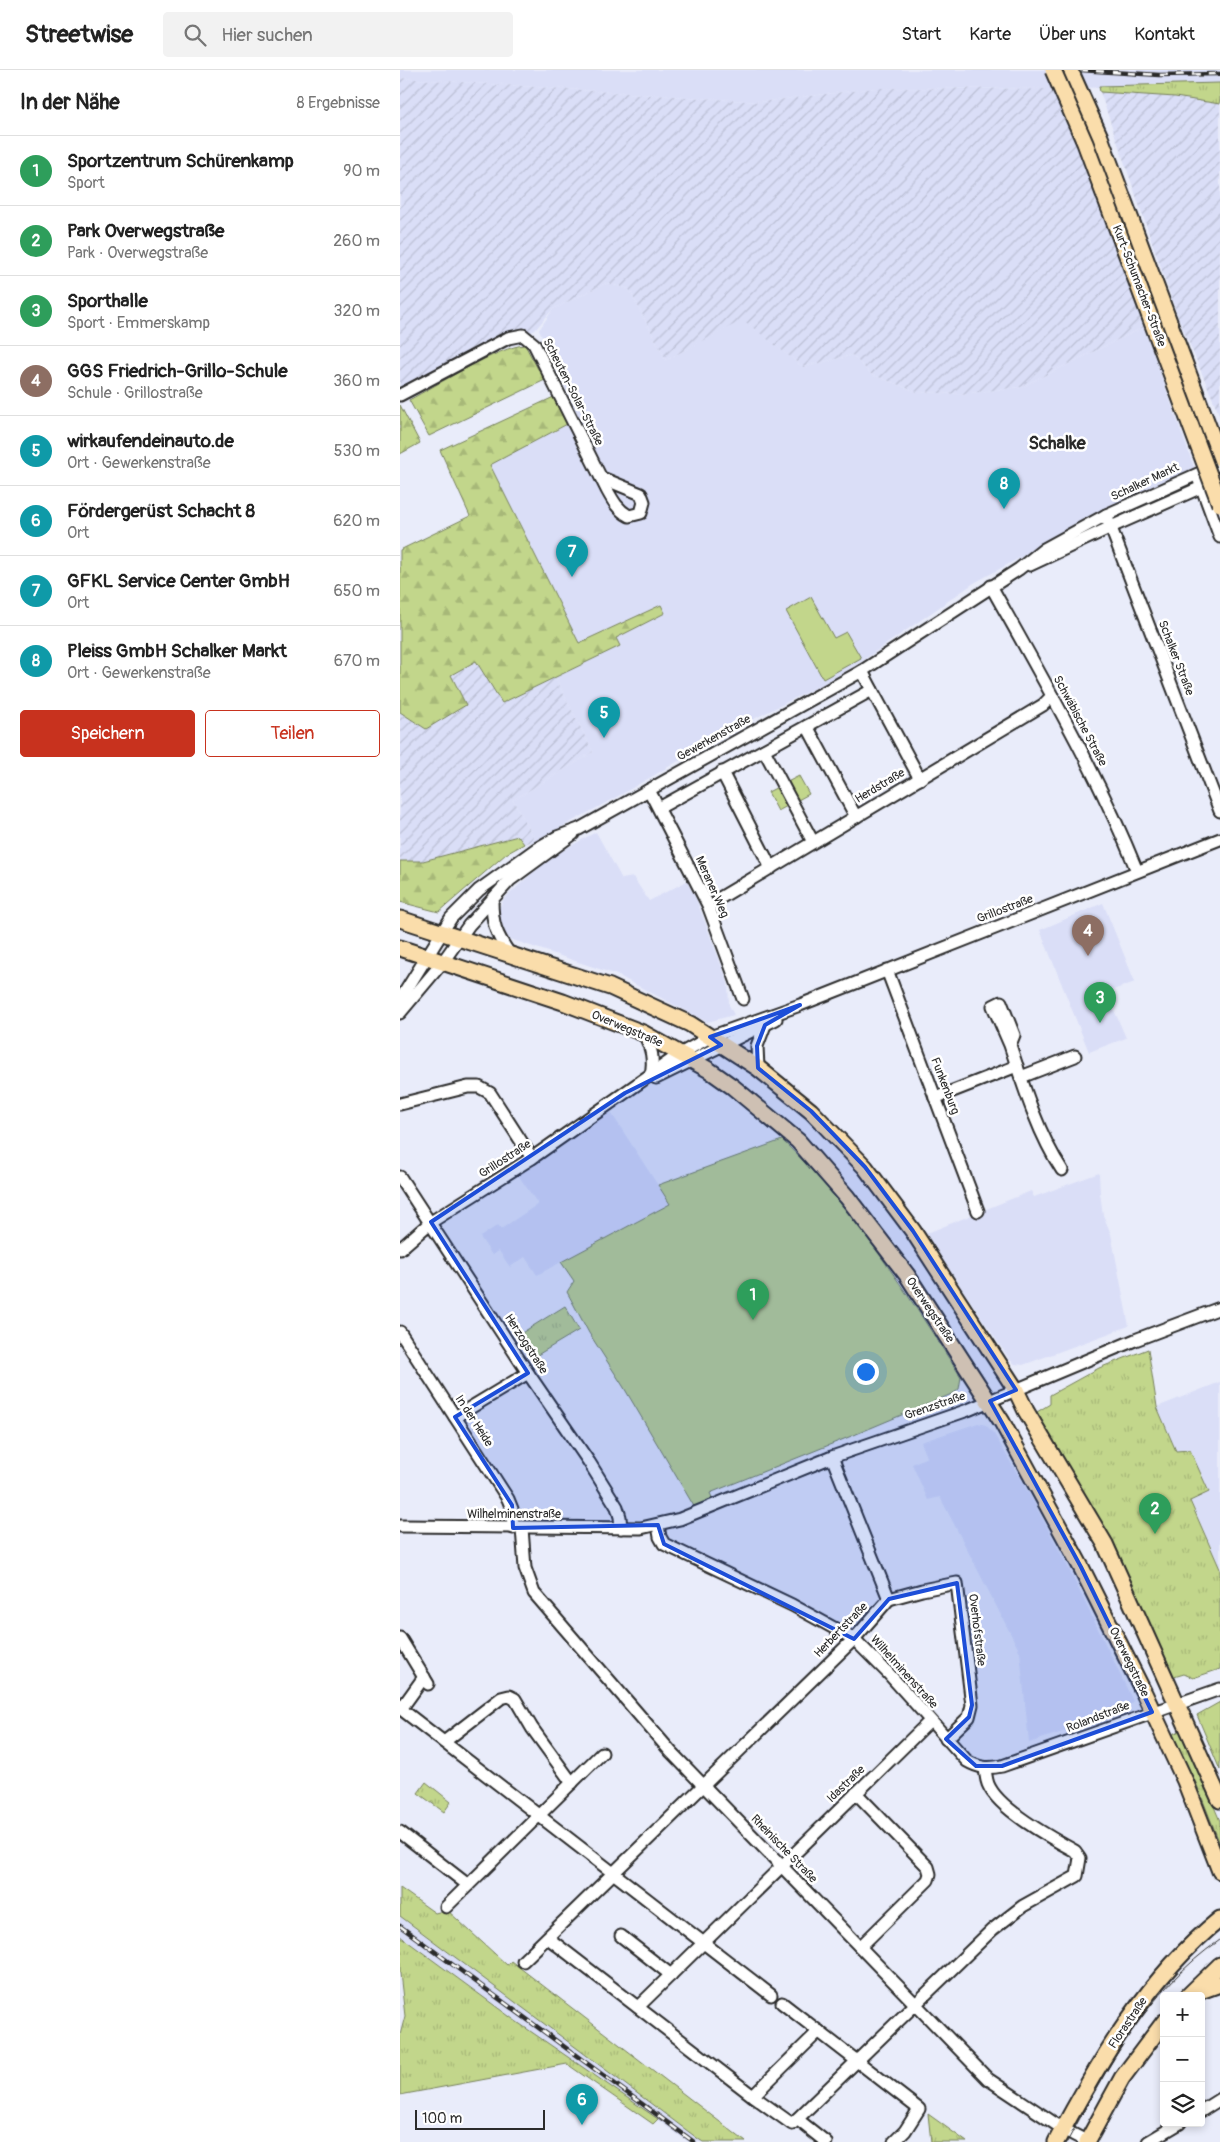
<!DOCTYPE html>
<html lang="de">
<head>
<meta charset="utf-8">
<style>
	:root { --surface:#fff; --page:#f2f2f2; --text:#222; --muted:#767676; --line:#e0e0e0; --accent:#c8321e }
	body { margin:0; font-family:Pangolin,sans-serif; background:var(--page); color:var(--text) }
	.controls { position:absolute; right:15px; bottom:15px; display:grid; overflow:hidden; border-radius:5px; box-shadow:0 2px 8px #0003 }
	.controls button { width:45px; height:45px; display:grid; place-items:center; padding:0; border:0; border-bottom:1px solid var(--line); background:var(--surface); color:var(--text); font:25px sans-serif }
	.scale { position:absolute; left:15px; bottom:12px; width:130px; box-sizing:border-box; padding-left:5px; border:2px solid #2b2b2b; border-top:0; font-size:14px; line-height:18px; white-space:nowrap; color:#2b2b2b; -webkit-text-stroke:4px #fff; paint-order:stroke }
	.you { position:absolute; left:465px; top:1301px; width:18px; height:18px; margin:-12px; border:4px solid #fff; border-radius:50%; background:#1a73e8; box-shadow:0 0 0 8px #1a73e833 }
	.badge { display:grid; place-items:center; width:32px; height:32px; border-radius:50%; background:var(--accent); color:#fff; font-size:16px; font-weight:700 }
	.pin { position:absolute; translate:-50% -41px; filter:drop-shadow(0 1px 2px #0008) }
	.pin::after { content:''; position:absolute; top:26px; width:18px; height:15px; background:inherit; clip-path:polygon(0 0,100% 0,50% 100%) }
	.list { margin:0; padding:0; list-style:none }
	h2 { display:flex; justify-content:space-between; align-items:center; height:65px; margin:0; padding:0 20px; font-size:21px }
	h2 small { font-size:16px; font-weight:400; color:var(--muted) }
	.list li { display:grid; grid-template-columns:32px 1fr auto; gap:15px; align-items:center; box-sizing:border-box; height:70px; padding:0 20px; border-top:1px solid var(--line) }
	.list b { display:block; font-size:19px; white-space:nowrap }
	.list p { margin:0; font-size:16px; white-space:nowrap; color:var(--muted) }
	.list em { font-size:16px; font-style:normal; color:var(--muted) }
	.actions { display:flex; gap:10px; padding:15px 20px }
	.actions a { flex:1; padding:11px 0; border:1px solid var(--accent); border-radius:5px; text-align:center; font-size:18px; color:var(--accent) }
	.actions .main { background:var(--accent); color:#fff }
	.icon { flex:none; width:28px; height:28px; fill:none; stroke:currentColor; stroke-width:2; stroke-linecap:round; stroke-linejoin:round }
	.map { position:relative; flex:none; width:820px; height:2072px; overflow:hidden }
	header { display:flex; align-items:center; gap:30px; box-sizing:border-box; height:70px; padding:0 25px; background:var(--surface); border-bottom:1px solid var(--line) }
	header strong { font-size:24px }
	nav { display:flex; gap:28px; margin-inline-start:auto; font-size:18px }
	.search { width:350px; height:45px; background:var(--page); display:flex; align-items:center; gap:12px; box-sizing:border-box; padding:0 18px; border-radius:5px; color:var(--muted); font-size:19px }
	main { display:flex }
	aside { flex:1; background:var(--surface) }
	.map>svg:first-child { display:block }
	.built { fill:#dadef7 }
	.industrial { fill:url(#industrial-furrows) }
	.grass { fill:url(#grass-tufts); stroke:#76805b }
	.forest { fill:url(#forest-firs); stroke:#76805b }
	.pitch { fill:#c2d68b; stroke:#76805b }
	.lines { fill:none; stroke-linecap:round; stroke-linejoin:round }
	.minor-casing { stroke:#2b2b2b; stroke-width:15 }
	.major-casing { stroke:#2b2b2b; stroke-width:19 }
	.minor { stroke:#fff; stroke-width:11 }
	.major { stroke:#faddab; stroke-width:15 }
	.tram { stroke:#2b2b2b; stroke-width:1 }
	.rail-casing { stroke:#2b2b2b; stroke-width:4.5 }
	.rail { stroke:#fff; stroke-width:2.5; stroke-dasharray:8; stroke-linecap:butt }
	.major-bridge-casing { stroke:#2b2b2b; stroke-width:19; stroke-linecap:butt }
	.major-bridge { stroke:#faddab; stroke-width:15 }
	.marked { fill:#1d4ed8; fill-opacity:0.2; stroke:#1d4ed8; stroke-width:4; stroke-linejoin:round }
	.labels { text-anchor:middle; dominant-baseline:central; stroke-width:5; stroke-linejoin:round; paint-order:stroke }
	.street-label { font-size:12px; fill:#2b2b2b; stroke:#fff }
	.district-label { font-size:18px; font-weight:bold; fill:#2b2b2b; stroke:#fff }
</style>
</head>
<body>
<header>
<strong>Streetwise</strong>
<div class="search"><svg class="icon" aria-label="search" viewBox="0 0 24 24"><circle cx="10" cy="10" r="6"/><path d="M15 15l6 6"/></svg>Hier suchen</div>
<nav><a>Start</a><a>Karte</a><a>Über uns</a><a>Kontakt</a></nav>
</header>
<main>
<aside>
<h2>In der Nähe<small>8 Ergebnisse</small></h2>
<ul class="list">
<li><span class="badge" style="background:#2e9e5b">1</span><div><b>Sportzentrum Schürenkamp</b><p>Sport</p></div><em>90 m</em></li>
<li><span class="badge" style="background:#2e9e5b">2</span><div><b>Park Overwegstraße</b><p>Park · Overwegstraße</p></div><em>260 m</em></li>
<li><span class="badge" style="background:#2e9e5b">3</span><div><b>Sporthalle</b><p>Sport · Emmerskamp</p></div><em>320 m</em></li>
<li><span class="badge" style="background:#8d6e63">4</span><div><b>GGS Friedrich-Grillo-Schule</b><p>Schule · Grillostraße</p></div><em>360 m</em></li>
<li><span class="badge" style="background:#0f9aa8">5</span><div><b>wirkaufendeinauto.de</b><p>Ort · Gewerkenstraße</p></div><em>530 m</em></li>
<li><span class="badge" style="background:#0f9aa8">6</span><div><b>Fördergerüst Schacht 8</b><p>Ort</p></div><em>620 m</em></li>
<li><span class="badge" style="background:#0f9aa8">7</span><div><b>GFKL Service Center GmbH</b><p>Ort</p></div><em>650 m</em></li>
<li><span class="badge" style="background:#0f9aa8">8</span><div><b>Pleiss GmbH Schalker Markt</b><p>Ort · Gewerkenstraße</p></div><em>670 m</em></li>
</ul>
<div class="actions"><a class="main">Speichern</a><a>Teilen</a></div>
</aside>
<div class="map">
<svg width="820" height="2072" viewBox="0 0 820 2072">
	<defs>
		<pattern id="industrial-furrows" width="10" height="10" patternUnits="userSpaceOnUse" patternTransform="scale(1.25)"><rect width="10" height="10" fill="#dadef7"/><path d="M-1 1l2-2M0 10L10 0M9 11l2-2" fill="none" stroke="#bbbfd4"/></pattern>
		<pattern id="grass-tufts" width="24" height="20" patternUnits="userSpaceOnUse" patternTransform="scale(1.25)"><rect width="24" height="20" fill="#c2d68b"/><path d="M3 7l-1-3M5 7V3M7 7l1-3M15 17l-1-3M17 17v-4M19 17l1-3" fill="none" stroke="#a7b878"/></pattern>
		<pattern id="forest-firs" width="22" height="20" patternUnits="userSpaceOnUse" patternTransform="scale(1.25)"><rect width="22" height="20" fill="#c2d68b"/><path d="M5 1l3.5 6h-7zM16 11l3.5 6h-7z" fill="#a7b878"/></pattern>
	</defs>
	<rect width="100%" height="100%" fill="#e9ecfa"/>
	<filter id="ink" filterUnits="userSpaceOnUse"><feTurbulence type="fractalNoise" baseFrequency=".02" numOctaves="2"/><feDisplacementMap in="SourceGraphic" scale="10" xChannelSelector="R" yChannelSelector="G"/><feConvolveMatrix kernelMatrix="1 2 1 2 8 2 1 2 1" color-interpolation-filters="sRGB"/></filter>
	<g filter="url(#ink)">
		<g class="built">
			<path d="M0,0h820v13l-165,6 -179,-1 -116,14 -360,-24z"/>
			<path d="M206,213l23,6 37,71 77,-41 60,48 49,-12 19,19 46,18 44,2 60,-7 123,-60 51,143 -88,40 -133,73 -112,78 -37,22 -97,49 -106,62 -86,47 -23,-41 80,-48 -38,-75 65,-31 -4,-8 49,-26 -5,-7 -81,38 -90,-178 90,-47 -40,-88 14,-21z"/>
			<path d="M196,762l26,47 11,-2 16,24 38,-20 10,20 31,82 1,22 5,10 -27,7 -90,-47 -113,-38 -6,-21 1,-8 5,-9 35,-32 19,-14z"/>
			<path d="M703,833l32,79 -22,8 4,10 -6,3 15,35 -37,14 -49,-122z"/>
			<path d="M210,1041l60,93 -133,71 -12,-18 -15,10 -11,-16 -7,4 -12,-18 18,-12 3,4 37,-25 -22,-32z"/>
			<path d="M699,1103l1,20 3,22 8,19 18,92 -106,39 -8,-1 -5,-4 -85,-126 106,-43 3,6z"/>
			<path d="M820,1312v187l-30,-69 18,-8 -32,-41 -19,-44z"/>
			<path d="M578,1353l8,2 8,9 37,63 36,68 66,136 -6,6 -40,17 -58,19 -9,-91 -80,-155 -12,3 -16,-36 15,-7 -6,-15z"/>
			<path d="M0,1846l136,100 167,126h-14l-172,-120 -117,-86z"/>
		</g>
		<g class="industrial">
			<path d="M0,8l360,24 116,-14 179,1 89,238 -123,60 -60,7 -44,-2 -46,-18 -19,-19 -49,12 -60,-47 -77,40 -37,-71 -23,-6 -53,26 -18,21 -10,5 -125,56z"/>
			<path d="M700,22l75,5 45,7v312l-42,-99z"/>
			<path d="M76,591l26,42 53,-26 38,75 -80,48 23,41 -12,3 -6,-8 -95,25h-23v-149l26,17 40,-24 -15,-30z"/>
		</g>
		<g class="grass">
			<path d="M820,13v21l-45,-7 -75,-5 -1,-6z"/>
			<path d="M399,706l10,18 -31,17 -10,-19z"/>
			<path d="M165,1236l14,24 -45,27 -14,-23z"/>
			<path d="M748,1279l9,58 19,44 14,-1 19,42 -19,9 30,68v100l-27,9 -9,-4 -10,3 -91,-185 -46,-80 13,-8v-9l49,-27z"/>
			<path d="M820,1632v68l-23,-55z"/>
			<path d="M782,1660l38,91v23l-23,-59 -26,-50z"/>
			<path d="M26,1712l25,20 -7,10 -26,-19z"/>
			<path d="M0,1818l35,25 12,-3 60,55 4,-4 235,181h-43l-6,-4 -297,-222z"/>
			<path d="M0,1866l117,86 141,97 -5,5 -86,-60 -167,31v-60l5,-19 -5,-43z"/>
			<path d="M528,2044l39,28h-36z"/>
		</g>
		<g class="forest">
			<path d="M125,275l13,24 9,10 -118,57 -20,-36c26,-14 91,-54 116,-55z"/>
			<path d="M158,325l13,27 -81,43 89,178 82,-38 4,8 -49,25 4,8 -118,57 -26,-42 -25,14 15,30 -40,24 -26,-17v-162l70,-34 -30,-66z"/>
			<path d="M0,335l20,38 -20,11z"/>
			<path d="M118,766l6,8 -18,10 -67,58 -39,-10v-41h23z"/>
		</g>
		<g class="pitch">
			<path d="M411,527l23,41 12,-6 15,26 -38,21 -37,-68z"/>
			<path d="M382,1070c72,68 125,154 179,237l-2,12 -5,4 -100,42 -144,58 3,7 -18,8 -72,-122 -34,-53 -22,-41 7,-11 -13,-19 109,-58 -12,-19z"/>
		</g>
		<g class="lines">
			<g class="minor-casing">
				<g id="minor">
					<path d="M0,325l108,-57 15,-3 11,9 73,146c6,11 11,20 22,26l12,-3 3,-11 -3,-8 -39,-16"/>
					<path d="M799,410l21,57"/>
					<path d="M706,445l114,296"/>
					<path d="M630,495l81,-38 109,-48"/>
					<path d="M591,516c52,93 106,186 146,285"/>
					<path d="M472,620l48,89"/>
					<path d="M407,656l49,91"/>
					<path d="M364,680l49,92"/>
					<path d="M322,702l49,96"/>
					<path d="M249,720l59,115 35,94"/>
					<path d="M259,738l213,-118 -10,-19"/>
					<path d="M320,828l323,-193 9,-9"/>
					<path d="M92,830c0,24 4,34 17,53"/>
					<path d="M487,900l91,241"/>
					<path d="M0,930l51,-82 28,-28 57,-41 21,-12 22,-8 283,-158 157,-102 25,-20 62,-34 114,-51"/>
					<path d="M0,943l42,-50 27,-38 41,-45 63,-46"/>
					<path d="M244,964c8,15 10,25 7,41"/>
					<path d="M610,975l-17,-39 8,-4 13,33 -4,10c13,40 29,91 52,125"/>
					<path d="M358,998l-1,-22 8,-21"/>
					<path d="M621,1007l54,-21"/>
					<path d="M256,1008l120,-59"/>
					<path d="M535,1028l82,-32"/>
					<path d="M0,1034l68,-17h11l11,6 42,65"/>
					<path d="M0,1107l128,196 61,89 28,45 3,10 1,11"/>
					<path d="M0,1179l31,-27 101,-64 148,-104 30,-17 90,-32 420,-166"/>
					<path d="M0,1262l108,167 4,10 1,19"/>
					<path d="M55,1347l73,-44"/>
					<path d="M258,1455l2,12 4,7 128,61 62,34 34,34 79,88c12,7 21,8 35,5l218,-77"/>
					<path d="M0,1456l241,2 39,-9 152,-62 136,-47 167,-70 85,-32"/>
					<path d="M122,1458l3,40 9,25 137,159 317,327 75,50 25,13"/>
					<path d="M489,1529l33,-9 35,-7 15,122 -3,12 -23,22"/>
					<path d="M0,1568l28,46"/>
					<path d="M24,1607l-23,32 370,286"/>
					<path d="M44,1672l57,-44 8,-2 6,3 17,29 40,55"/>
					<path d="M456,1723l72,74 2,7 -2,6 -68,67"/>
					<path d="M0,1762l68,53"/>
					<path d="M46,1837l156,-154"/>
					<path d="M221,1866l50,39"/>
					<path d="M148,1868l205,158 39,28 200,-194 31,-24 54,-30 3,-18 -5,-7c-24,-13 -77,-42 -87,-67 -2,-5 -2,-10 -3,-15"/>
					<path d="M123,1891l331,-322 35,-40 -57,-142"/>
					<path d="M382,1933l137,106 -14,22 -11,11"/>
					<path d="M238,1937l292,-286"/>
					<path d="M353,2026l66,-65"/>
					<path d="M801,2041l19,-12"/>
					<path d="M397,2049l29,23"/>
					<path d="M748,2072l32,-19"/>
				</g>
			</g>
			<g class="major-casing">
				<g id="major">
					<path d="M670,0l30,67 120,321"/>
					<path d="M0,849l210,68 80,37 68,44 53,43 54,56 48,64 103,159 10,21 79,133 115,256"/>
					<path d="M0,878l163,54 80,31 66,37 24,17 65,54 49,56 60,78 95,147 79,145 63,126 41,88 35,90"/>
					<path d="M795,1923l25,-9"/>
					<path d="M788,1926l32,-31"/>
					<path d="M656,2072c43,-81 91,-164 164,-223"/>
					<path d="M687,2072l35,-64 42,-56"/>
				</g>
			</g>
			<use href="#minor" class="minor"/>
			<use href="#major" class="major"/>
			<g class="tram">
				<path d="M660,0l27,61 133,355"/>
				<path d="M667,2072c41,-75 80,-152 153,-202"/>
			</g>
			<g class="rail-casing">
				<g id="rail">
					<path d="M680,0l79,5 61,-1"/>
					<path d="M0,1856l294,216"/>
				</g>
			</g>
			<use href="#rail" class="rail"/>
			<g class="major-bridge-casing">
				<path id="major-bridge" d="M653,0l32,73 135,361"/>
			</g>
			<use href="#major-bridge" class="major-bridge"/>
		</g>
	</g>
	<path class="marked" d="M400,935l-35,20 -8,21 1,22 53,43 54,56 48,64 103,159 -26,11 91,166 71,145 -150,54h-26l-30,-27 23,-22 3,-12 -15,-122 -68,16 -35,40 -190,-95 -6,-19 -145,3 -1,-23 -57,-88 73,-44 -97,-151 194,-129 96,-48 -11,-8z"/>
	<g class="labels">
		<g class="street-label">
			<text transform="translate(739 216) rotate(69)">Kurt-Schumacher-Straße</text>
			<text transform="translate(173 322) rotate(63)">Scheuten-Solar-Straße</text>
			<text transform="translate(745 412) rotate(-25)">Schalker Markt</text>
			<text transform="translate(776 588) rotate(69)">Schalker Straße</text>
			<text transform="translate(680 651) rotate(62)">Schwäbische Straße</text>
			<text transform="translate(314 668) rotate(-29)">Gewerkenstraße</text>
			<text transform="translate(480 716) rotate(-31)">Herdstraße</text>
			<text transform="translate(312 817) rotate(66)">Meraner Weg</text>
			<text transform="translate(605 839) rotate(-21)">Grillostraße</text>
			<text transform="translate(227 959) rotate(23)">Overwegstraße</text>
			<text transform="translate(545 1016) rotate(69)">Funkenburg</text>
			<text transform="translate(105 1089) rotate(-33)">Grillostraße</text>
			<text transform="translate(530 1240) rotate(56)">Overwegstraße</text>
			<text transform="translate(126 1274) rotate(57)">Herzogstraße</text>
			<text transform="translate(535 1336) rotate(-19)">Grenzstraße</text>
			<text transform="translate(74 1351) rotate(57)">In der Heide</text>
			<text x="114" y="1444">Wilhelminenstraße</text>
			<text transform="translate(441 1560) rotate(-46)">Herbertstraße</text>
			<text transform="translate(577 1560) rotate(83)">Overhofstraße</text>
			<text transform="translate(729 1592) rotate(64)">Overwegstraße</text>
			<text transform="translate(504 1602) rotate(48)">Wilhelminenstraße</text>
			<text transform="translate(698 1647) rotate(-21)">Rolandstraße</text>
			<text transform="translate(446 1714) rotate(-44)">Idastraße</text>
			<text transform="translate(384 1779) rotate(46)">Rheinische Straße</text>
			<text transform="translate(728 1953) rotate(-56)">Florastraße</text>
		</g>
		<g class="district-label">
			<text x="657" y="373">Schalke</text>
		</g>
	</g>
</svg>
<div class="controls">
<button>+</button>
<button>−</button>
<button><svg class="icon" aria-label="layers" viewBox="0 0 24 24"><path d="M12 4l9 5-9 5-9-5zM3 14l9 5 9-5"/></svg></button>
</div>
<div class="scale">100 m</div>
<div class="you"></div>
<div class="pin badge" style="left:353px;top:1250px;background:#2e9e5b">1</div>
<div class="pin badge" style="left:755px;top:1464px;background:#2e9e5b">2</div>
<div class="pin badge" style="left:700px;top:953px;background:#2e9e5b">3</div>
<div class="pin badge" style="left:688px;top:886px;background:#8d6e63">4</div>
<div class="pin badge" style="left:204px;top:668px;background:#0f9aa8">5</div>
<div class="pin badge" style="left:182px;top:2055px;background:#0f9aa8">6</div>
<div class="pin badge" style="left:172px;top:507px;background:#0f9aa8">7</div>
<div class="pin badge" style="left:604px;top:439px;background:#0f9aa8">8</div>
</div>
</main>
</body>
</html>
